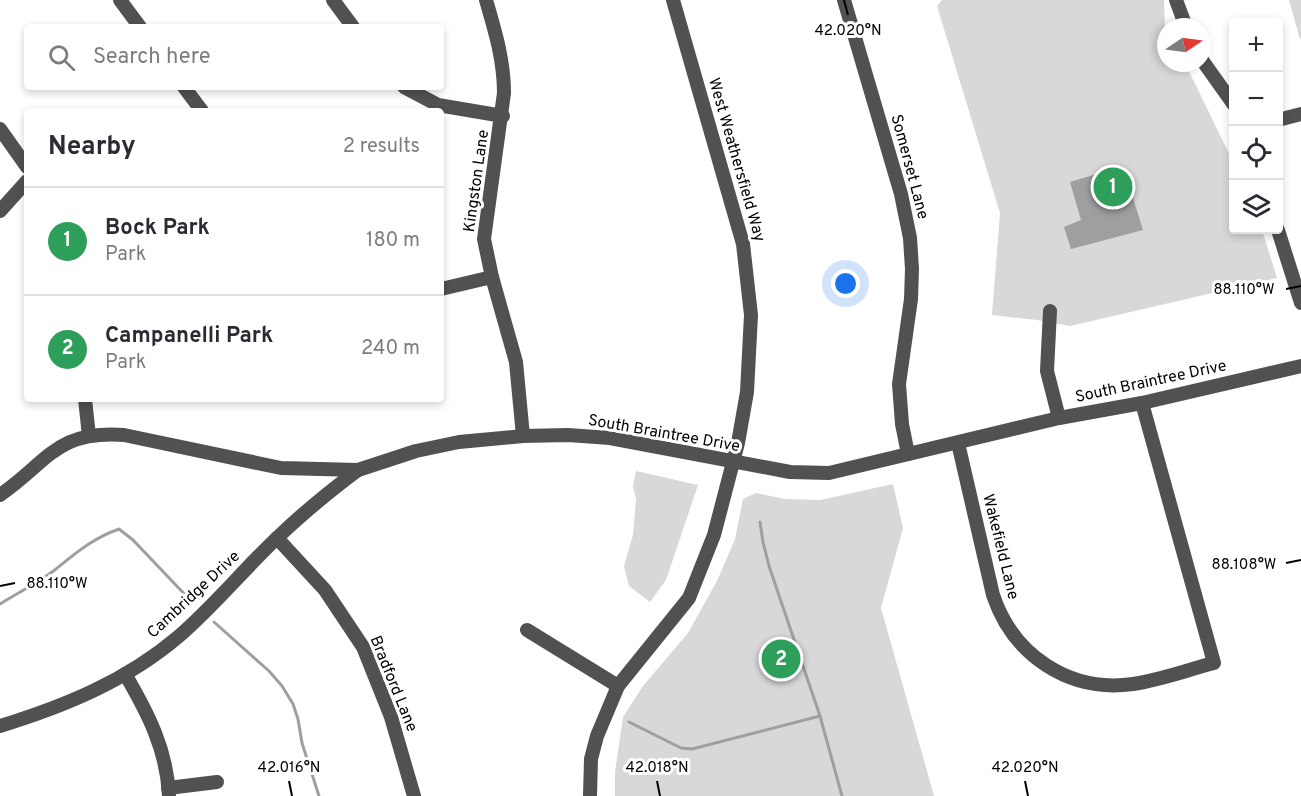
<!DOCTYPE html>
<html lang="en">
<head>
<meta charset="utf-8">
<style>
	:root { --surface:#fff; --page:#f7f7f7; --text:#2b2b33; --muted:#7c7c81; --line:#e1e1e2; --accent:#db2777 }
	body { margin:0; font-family:Overpass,sans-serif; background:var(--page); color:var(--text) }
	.controls { position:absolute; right:18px; top:18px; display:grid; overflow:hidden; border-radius:6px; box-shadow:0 3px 9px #0003 }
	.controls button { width:54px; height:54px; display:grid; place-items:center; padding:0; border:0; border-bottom:2px solid var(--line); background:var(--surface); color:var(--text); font:30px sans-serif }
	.compass { position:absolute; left:1157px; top:18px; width:54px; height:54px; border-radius:50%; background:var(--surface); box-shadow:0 3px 9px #0003; rotate:77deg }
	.you { position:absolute; left:846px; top:284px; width:21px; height:21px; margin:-15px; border:4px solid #fff; border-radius:50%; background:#1a73e8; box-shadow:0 0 0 9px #1a73e833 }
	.badge { display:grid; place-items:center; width:39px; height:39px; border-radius:50%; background:var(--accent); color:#fff; font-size:20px; font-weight:700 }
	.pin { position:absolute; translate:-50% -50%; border:3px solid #fff; box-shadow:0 2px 6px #0006 }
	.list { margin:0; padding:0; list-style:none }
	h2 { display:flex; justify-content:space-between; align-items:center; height:78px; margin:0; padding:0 24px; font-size:26px }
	h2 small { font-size:20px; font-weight:400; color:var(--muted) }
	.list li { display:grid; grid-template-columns:39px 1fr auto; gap:18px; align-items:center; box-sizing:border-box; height:108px; padding:0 24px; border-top:2px solid var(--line) }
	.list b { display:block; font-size:22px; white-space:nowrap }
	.list p { margin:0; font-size:20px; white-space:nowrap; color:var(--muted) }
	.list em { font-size:20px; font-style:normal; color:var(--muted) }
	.icon { flex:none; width:33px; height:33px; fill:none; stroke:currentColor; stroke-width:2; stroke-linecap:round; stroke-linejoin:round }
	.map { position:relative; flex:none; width:1301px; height:796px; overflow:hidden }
	.search { position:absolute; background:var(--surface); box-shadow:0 3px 9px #0003; left:24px; top:24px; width:420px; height:66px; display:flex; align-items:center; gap:15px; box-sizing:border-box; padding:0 21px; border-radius:6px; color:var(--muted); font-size:22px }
	.panel { position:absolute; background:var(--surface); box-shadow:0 3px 9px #0003; left:24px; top:108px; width:420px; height:294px; border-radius:6px }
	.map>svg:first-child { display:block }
	.green { fill:#d8d8d8 }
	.water { fill:#9f9f9f }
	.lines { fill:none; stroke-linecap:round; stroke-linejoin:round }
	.stream { stroke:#9f9f9f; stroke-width:3 }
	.minor { stroke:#515151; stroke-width:14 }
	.ticks { fill:none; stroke:#000; stroke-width:2 }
	.labels { text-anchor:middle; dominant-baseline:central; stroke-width:6; stroke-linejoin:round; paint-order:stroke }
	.street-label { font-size:16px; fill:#000; stroke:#fff }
	.ticks-label { font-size:15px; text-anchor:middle; fill:#000; stroke:#fff; stroke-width:6; stroke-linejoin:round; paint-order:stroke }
</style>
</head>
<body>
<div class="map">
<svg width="1301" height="796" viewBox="0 0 1301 796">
	<rect width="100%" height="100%" fill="#fff"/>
	<g class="green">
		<path d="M942,0h222l2,63h19l48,99 1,68h28l15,48 -207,48 -33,-6 -45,-5 8,-102 -63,-207z"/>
		<path d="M1289,0h12v38l-1,1z"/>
		<path d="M636,471l62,14 -32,95 -16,22 -21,-16 -5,-20 9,-31 3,-36 -3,-13z"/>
		<path d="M893,484l10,44 -22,80 53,188h-319v-24l8,-55 20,-31 45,-53 30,-54 17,-40 8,-40 13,-6 29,6 35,1z"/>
	</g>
	<path class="water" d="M1123,166l20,64 -72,19 -7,-22 17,-7 -11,-38z"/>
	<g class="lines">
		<g class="stream">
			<path d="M760,522l3,20 6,24 51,150 22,80"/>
			<path d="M0,604c17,-11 36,-20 52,-32 23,-18 39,-33 67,-43l14,11 59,62"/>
			<path d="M214,622l55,49 13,15 11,18 5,15 4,24 17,53"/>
			<path d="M629,722l52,26 11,1 128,-33"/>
		</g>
		<g class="minor">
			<path d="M120,0l20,27"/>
			<path d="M333,0l20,27"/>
			<path d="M486,0c9,31 18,60 18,93l-20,146 8,38 24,85 7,74"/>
			<path d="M844,0l57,194 9,44 2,31 -1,30 -12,85 3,40 6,30"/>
			<path d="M1176,0l10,27"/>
			<path d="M1202,60l32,45"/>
			<path d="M184,87l18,24"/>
			<path d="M404,87l34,18 65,11"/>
			<path d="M1278,120l23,-6"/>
			<path d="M0,129l27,38"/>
			<path d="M0,211l27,-30"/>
			<path d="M1278,230l23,73"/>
			<path d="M441,289l51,-12"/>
			<path d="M1050,311l-3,60 12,47"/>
			<path d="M85,399l4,37"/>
			<path d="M958,443l35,152c20,60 76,98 140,89 27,-4 54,-14 81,-21l-72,-260"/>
			<path d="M0,495c48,-33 56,-65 124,-60l157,33 77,2 58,-19 43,-9 64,-6 45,-1 42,3 180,34 39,1 230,-55 83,-15 159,-37"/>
			<path d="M277,538l48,52 38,57 28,70 23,79"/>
			<path d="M527,630l91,56"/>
			<path d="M125,674c23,39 42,76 44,122"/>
			<path d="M0,726c65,-20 126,-45 178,-89 36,-31 66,-68 100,-100 25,-24 52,-46 80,-67"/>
			<path d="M168,788l49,-6"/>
			<path d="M590,796l1,-37 6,-23 21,-50 71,-88 25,-63 24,-92 9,-51 4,-77 -8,-71 -70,-244"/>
		</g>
	</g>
	<path class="ticks" d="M844,0l4,15M1286,289l15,-3M1286,563l15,-3M0,586l15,-3M289,781l3,15M657,781l3,15M1025,781l3,15"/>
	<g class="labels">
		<g class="street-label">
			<text transform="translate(736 160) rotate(74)">West Weathersfield Way</text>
			<text transform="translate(909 167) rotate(75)">Somerset Lane</text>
			<text transform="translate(477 181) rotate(-82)">Kingston Lane</text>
			<text transform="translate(1151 382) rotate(-12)">South Braintree Drive</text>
			<text transform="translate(664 434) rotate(10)">South Braintree Drive</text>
			<text transform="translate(1000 547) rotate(76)">Wakefield Lane</text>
			<text transform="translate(194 595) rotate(-43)">Cambridge Drive</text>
			<text transform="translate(393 684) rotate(68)">Bradford Lane</text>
		</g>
	</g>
	<g class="ticks-label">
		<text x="848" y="35">42.020°N</text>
		<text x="1244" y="294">88.110°W</text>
		<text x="1244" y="569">88.108°W</text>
		<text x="57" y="588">88.110°W</text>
		<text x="289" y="772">42.016°N</text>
		<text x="657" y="772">42.018°N</text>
		<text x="1025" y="772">42.020°N</text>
	</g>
</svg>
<div class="controls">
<button>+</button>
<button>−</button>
<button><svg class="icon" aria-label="locate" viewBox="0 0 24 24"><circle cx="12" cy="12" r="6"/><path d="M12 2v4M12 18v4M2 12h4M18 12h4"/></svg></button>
<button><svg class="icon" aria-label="layers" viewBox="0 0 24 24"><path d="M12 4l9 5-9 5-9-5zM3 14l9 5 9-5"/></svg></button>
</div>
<svg class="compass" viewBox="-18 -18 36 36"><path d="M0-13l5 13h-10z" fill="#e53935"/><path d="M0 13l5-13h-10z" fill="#7c7c81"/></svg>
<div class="you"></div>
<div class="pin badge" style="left:1113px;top:187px;background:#2e9e5b">1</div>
<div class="pin badge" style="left:781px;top:659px;background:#2e9e5b">2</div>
<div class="search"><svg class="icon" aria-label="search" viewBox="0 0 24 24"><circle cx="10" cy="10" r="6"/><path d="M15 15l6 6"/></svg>Search here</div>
<section class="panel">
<h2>Nearby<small>2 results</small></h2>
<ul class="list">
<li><span class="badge" style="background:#2e9e5b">1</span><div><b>Bock Park</b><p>Park</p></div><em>180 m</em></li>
<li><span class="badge" style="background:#2e9e5b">2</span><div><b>Campanelli Park</b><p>Park</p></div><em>240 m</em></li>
</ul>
</section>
</div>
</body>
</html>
